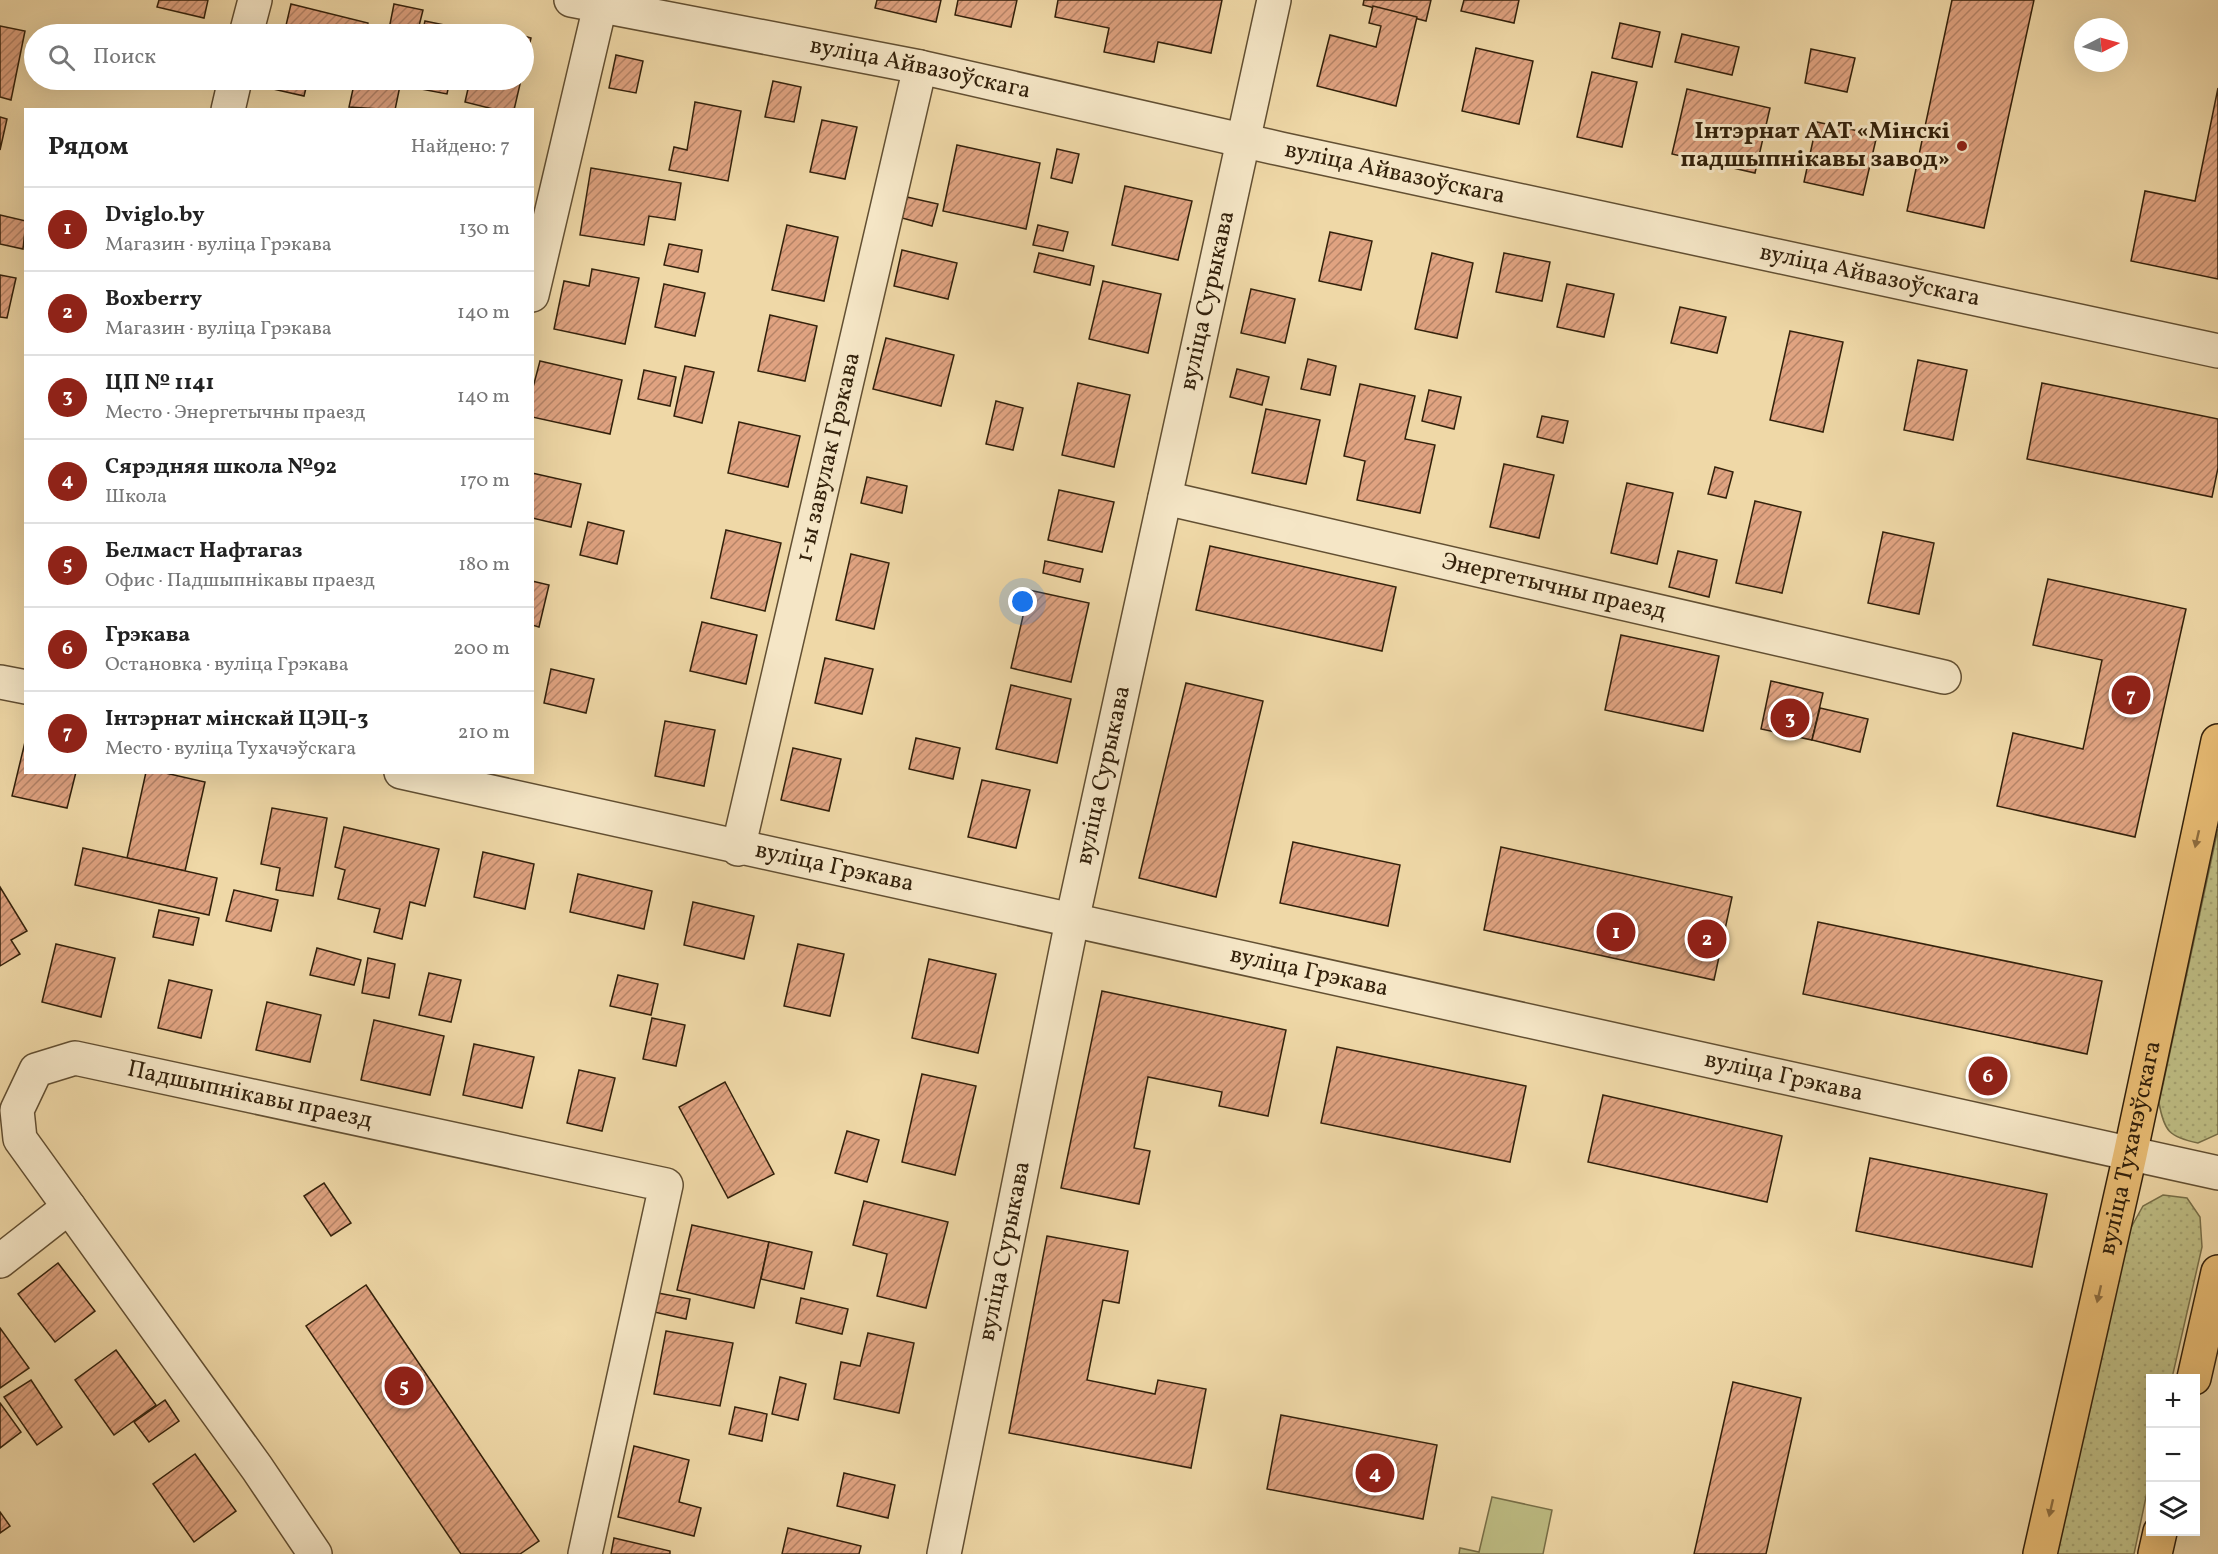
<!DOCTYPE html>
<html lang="ru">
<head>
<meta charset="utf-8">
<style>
	:root { --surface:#fff; --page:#f6f6f6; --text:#222; --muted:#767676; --line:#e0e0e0; --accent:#8f2418 }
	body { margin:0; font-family:Vollkorn,serif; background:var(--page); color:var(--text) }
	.controls { position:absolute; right:18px; bottom:18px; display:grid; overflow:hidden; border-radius:0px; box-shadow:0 6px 24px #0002 }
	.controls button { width:54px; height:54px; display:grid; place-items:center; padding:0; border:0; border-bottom:2px solid var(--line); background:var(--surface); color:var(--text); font:30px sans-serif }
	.compass { position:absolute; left:2074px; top:18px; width:54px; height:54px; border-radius:50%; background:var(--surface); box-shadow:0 6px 24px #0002; rotate:84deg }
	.you { position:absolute; left:1023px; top:602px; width:21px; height:21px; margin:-15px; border:4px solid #fff; border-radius:50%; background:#1a73e8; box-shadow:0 0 0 9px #1a73e833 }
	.badge { display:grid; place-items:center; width:39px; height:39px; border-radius:50%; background:var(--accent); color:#fff; font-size:20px; font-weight:700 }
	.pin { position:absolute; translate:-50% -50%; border:3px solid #fff; box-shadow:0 2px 6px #0006 }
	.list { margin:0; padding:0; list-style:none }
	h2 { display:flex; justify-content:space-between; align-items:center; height:78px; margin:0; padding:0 24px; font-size:26px }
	h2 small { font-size:20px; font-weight:400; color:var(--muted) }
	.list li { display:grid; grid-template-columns:39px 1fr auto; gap:18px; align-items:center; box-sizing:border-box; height:84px; padding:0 24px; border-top:2px solid var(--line) }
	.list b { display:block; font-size:22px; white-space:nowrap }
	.list p { margin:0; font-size:20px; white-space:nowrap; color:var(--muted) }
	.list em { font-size:20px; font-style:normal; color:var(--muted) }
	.icon { flex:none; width:33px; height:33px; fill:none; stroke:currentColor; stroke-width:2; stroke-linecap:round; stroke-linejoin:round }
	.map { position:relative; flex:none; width:2218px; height:1554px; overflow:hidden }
	.search { position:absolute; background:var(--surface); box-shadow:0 6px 24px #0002; left:24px; top:24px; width:510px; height:66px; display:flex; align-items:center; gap:15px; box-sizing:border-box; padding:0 21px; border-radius:33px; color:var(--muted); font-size:22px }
	.panel { position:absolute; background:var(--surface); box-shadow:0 6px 24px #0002; left:24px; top:108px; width:510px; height:666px; border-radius:0px }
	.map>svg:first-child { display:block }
	.grass { fill:url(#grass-dots); stroke:#786f48; stroke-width:1.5 }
	.park { fill:#bebd84; stroke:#786f48; stroke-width:1.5 }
	.building { fill:url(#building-hatch); stroke:#33210b; stroke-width:1.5 }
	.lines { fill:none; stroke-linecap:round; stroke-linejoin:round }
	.minor-casing { stroke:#624f32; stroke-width:36 }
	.major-casing { stroke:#33210b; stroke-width:36 }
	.minor { stroke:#f5e6c6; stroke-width:33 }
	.major { stroke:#e8bc74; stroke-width:33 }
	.oneway { fill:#8e6e40 }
	.poi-dot { fill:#8f2418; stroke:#f5e6c6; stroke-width:2 }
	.labels { text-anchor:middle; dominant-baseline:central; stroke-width:6; stroke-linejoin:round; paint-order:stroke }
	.street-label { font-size:24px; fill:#33210b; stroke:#f5e6c6 }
	.poi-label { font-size:24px; font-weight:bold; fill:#33210b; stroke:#f5e6c6; text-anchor:end }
</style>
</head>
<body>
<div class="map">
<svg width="2218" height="1554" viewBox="0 0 2218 1554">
	<defs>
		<pattern id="grass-dots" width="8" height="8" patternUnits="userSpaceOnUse" patternTransform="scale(1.5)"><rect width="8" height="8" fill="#bebd84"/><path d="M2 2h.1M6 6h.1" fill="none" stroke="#a4a271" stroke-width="1.8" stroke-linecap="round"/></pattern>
		<pattern id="building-hatch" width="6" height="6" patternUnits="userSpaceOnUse" patternTransform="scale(1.5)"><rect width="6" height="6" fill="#e0a381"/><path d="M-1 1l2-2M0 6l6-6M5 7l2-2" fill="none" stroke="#b68468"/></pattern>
	</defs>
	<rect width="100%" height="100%" fill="#efd8a7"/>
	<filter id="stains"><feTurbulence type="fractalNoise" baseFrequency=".00333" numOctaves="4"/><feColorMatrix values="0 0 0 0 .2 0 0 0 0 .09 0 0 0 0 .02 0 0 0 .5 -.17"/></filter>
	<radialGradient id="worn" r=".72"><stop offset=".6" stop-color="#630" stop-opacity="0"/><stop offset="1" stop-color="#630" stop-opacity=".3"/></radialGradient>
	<g class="grass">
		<path d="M2218,829v305l-20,9c-29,-6 -34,-12 -39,-40z"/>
		<path d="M2163,1195l24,3 13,19 2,30 -30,131h-22v100l-16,76h-77l71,-321 15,-27z"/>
	</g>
	<path class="park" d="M1492,1497l60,13 -9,44h-84l1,-6 19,4z"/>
	<g class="building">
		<path d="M159,0h49l-4,18 -47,-11z"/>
		<path d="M877,0h64l-5,22 -61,-14z"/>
		<path d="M958,0h59l-6,27 -56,-12z"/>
		<path d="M1058,0h164l-11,53 -53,-11 -4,20 -50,-10 5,-24 -54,-11z"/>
		<path d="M1364,0h67l-5,21 -63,-16z"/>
		<path d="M1464,0h55l-5,23 -53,-12z"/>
		<path d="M1952,0h82l-50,228 -77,-17z"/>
		<path d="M291,4l77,19 -2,11h-82z"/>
		<path d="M394,4l29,6 -6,24h-29z"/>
		<path d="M1373,6l44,11 -21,89 -79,-20 13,-51 46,12 5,-21 -12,-3z"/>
		<path d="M425,21l39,8 -1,5h-41z"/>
		<path d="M1620,23l40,9 -8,35 -40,-9z"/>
		<path d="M0,26l25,5 -14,69 -11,-3z"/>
		<path d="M482,27l34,7h-35z"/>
		<path d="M1682,34l57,13 -7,28 -57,-13z"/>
		<path d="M524,36l7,2 -7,30z"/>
		<path d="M1476,48l57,13 -14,63 -57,-13z"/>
		<path d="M1811,49l44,9 -8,34 -42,-9z"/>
		<path d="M616,55l27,6 -7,32 -27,-5z"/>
		<path d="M1592,72l45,10 -15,65 -45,-10z"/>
		<path d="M265,80h43l-4,16 -40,-9z"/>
		<path d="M355,80l46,1 -6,29 -46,-3z"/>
		<path d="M411,80h39l-3,14 -37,-7z"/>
		<path d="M470,80h51l-7,30h-17l-32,-8z"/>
		<path d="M773,81l28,6 -7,35 -29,-5z"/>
		<path d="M2218,88v191l-87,-18 14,-70 50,10z"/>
		<path d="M1687,89l83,19 -15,65 -83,-19z"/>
		<path d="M695,102l46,9 -13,70 -59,-11 5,-23 13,3z"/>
		<path d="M0,117l7,2 -7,31z"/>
		<path d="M822,120l35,7 -12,52 -35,-7z"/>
		<path d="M1817,122l60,13 -14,60 -59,-13z"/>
		<path d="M957,145l83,18 -14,66 -83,-18z"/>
		<path d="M1057,149l22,5 -7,29 -21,-5z"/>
		<path d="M591,168l90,15 -6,37 -26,-4 -5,29 -64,-10z"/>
		<path d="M1125,186l67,15 -14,59 -66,-15z"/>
		<path d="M907,197l31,7 -6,22 -30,-8z"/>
		<path d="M0,215l26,6 -3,28 -23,-5z"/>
		<path d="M787,225l51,12 -14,64 -52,-11z"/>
		<path d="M1038,225l30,7 -5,19 -30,-6z"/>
		<path d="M1330,232l42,9 -11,49 -42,-9z"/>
		<path d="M669,244l33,6 -4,22 -34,-7z"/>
		<path d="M902,250l55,13 -9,36 -54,-13z"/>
		<path d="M1039,253l55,13 -4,19 -56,-13z"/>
		<path d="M1432,253l41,10 -16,75 -42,-9z"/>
		<path d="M1504,253l46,9 -8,39 -46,-9z"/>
		<path d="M592,269l47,9 -14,66 -71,-15 10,-48 25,5z"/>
		<path d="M0,275l16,3 -9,40 -7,-1z"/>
		<path d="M1103,281l58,13 -13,59 -59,-14z"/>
		<path d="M664,284l41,9 -10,43 -40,-9z"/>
		<path d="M1567,284l47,10 -10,43 -47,-10z"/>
		<path d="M1251,289l44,10 -10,44 -44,-10z"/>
		<path d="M1680,307l46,10 -9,36 -46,-10z"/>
		<path d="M770,315l47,11 -12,55 -47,-10z"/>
		<path d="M1790,331l53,11 -20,90 -53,-12z"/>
		<path d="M886,338l68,17 -13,51 -68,-17z"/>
		<path d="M1308,359l28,7 -6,29 -29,-6z"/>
		<path d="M1918,360l49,10 -14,70 -49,-10z"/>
		<path d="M540,361l82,19 -12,54 -78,-17v-26z"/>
		<path d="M685,366l29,6 -12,51 -28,-7z"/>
		<path d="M1237,369l32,8 -7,28 -32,-8z"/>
		<path d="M644,370l32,7 -6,29 -32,-7z"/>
		<path d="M1078,383l52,12 -16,72 -52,-12z"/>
		<path d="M2042,383l176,36v49l-6,29 -185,-38z"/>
		<path d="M1360,384l55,12 -10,43 30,6 -15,68 -63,-13 8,-39 -21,-5z"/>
		<path d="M1429,390l32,7 -7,32 -32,-8z"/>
		<path d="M996,401l27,7 -10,42 -27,-6z"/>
		<path d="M1266,409l54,11 -14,64 -54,-11z"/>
		<path d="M1542,416l26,5 -5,22 -26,-6z"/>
		<path d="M739,422l61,14 -12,51 -60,-14z"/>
		<path d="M1504,464l50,11 -15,63 -49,-11z"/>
		<path d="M1715,467l18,5 -7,26 -18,-4z"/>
		<path d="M532,473l49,11 -10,43 -39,-9z"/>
		<path d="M867,477l40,9 -5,27 -41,-10z"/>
		<path d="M1627,483l46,10 -16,71 -46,-11z"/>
		<path d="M1059,490l55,12 -12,50 -54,-12z"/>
		<path d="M1755,501l46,11 -19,81 -46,-10z"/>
		<path d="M588,522l36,9 -7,33 -37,-9z"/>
		<path d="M726,530l55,13 -16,68 -54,-13z"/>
		<path d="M1883,532l51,11 -15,71 -51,-11z"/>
		<path d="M1210,546l186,41 -14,64 -186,-41z"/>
		<path d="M1678,551l39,9 -8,37 -40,-10z"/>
		<path d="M851,554l38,9 -15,66 -38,-9z"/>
		<path d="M1045,561l38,8 -3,13 -37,-9z"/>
		<path d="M2048,579l138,30 -51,228 -138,-31 16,-73 70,16 19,-89 -69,-15z"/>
		<path d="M532,581l17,4 -10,42 -7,-2z"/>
		<path d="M1029,590l60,13 -18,79 -60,-14z"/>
		<path d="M702,622l55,13 -11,49 -56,-13z"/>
		<path d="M1621,635l98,21 -16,75 -98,-21z"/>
		<path d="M825,658l48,11 -11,45 -47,-11z"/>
		<path d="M551,669l43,10 -8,34 -42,-10z"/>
		<path d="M1771,681l52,12 -11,47 -51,-11z"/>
		<path d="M1186,683l77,18 -47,196 -77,-19z"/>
		<path d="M1011,685l60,14 -14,64 -61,-14z"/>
		<path d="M1820,708l48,11 -8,33 -48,-12z"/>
		<path d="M665,721l50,9 -11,56 -49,-10z"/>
		<path d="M916,738l44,10 -7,31 -44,-10z"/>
		<path d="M25,742l1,30h50l-9,36 -55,-12z"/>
		<path d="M793,748l48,11 -12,52 -48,-11z"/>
		<path d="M146,772h15l44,10 -20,89 -58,-13z"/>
		<path d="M982,780l48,10 -14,58 -48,-11z"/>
		<path d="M272,808l55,10 -14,78 -37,-6 4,-22 -19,-4z"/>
		<path d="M344,827l95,22 -14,57 -15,-4 -8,37 -28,-7 6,-23 -42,-10 7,-29 -10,-3z"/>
		<path d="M1293,842l107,23 -12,61 -108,-23z"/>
		<path d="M1501,847l231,50 -18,83 -230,-50z"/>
		<path d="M83,848l134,30 -8,37 -134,-30z"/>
		<path d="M483,852l51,12 -9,45 -51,-12z"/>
		<path d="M578,874l74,17 -8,38 -74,-17z"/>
		<path d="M0,887l27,44 -16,9 9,14 -20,12z"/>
		<path d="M234,890l44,10 -7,31 -45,-10z"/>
		<path d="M693,902l61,14 -10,43 -60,-14z"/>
		<path d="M159,910l40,8 -6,27 -40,-8z"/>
		<path d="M1818,922l284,59 -15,73 -284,-60z"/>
		<path d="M56,944l59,14 -14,59 -59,-15z"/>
		<path d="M798,944l46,10 -14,62 -46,-10z"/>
		<path d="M317,948l44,12 -7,25 -44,-10z"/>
		<path d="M368,958l27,6 -6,34 -27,-5z"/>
		<path d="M929,959l67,15 -18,79 -66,-15z"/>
		<path d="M429,973l32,7 -10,42 -32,-7z"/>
		<path d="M618,975l40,9 -7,31 -41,-9z"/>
		<path d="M169,980l43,10 -11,48 -43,-10z"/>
		<path d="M1102,991l184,39 -18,86 -49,-10 3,-14 -74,-15 -14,71 16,3 -11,53 -78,-16z"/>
		<path d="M267,1002l54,13 -11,47 -54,-12z"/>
		<path d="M652,1018l33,7 -9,41 -33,-7z"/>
		<path d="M374,1020l70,16 -14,59 -69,-15z"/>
		<path d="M474,1044l60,13 -12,51 -59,-13z"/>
		<path d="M1337,1047l189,39 -16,76 -189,-39z"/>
		<path d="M579,1070l36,8 -13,53 -35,-8z"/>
		<path d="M922,1074l54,12 -21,89 -53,-13z"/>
		<path d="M725,1082l49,92 -46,24 -49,-91z"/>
		<path d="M1603,1095l179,41 -15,66 -179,-40z"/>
		<path d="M847,1131l32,9 -12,42 -32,-9z"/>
		<path d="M1870,1158l177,36 -15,73 -176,-36z"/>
		<path d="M324,1183l27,40 -20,13 -27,-40z"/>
		<path d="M864,1201l84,21 -22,86 -49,-12 10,-42 -34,-9z"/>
		<path d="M692,1225l77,17 -15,66 -77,-18z"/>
		<path d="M1047,1236l81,15 -9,52 -16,-3 -16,80 68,14 3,-14 48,9 -15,79 -182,-35z"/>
		<path d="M769,1242l43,10 -8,37 -43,-10z"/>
		<path d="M58,1263l37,48 -40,31 -37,-48z"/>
		<path d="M366,1285l173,256 -19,13h-59l-155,-228z"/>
		<path d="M658,1293l32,6 -4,20 -32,-7z"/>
		<path d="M801,1298l47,11 -6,25 -46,-11z"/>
		<path d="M0,1328l29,40 -29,20z"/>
		<path d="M666,1331l67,12 -13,63 -66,-12z"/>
		<path d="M868,1333l46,10 -15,70 -65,-14 7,-37 19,4z"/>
		<path d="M116,1350l40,55 -42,30 -39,-55z"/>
		<path d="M780,1377l26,7 -8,36 -26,-6z"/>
		<path d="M31,1380l31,47 -25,18 -33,-48z"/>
		<path d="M1733,1382l68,16 -35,156h-72z"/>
		<path d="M165,1400l14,21 -30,21 -15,-20z"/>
		<path d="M0,1403l21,29 -21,16z"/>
		<path d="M735,1407l32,7 -5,27 -33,-7z"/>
		<path d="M1281,1415l156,30 -14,74 -156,-30z"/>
		<path d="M634,1446l55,14 -10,42 22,6 -7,28 -76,-19z"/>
		<path d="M195,1454l41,57 -42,31 -41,-58z"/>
		<path d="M844,1473l51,12 -7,33 -51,-12z"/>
		<path d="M0,1512l10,14 -10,7z"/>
		<path d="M788,1528l73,18 -2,8h-77z"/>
		<path d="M614,1538l56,13v3h-59z"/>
	</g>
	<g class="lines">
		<g class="minor-casing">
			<g id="minor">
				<path id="s1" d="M571,0l349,67 361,82 937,202"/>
				<path d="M246,34l9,-34"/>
				<path d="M228,110l7,-30"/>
				<path d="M532,295l68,-289"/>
				<path id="s2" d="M1165,498l779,179"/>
				<path d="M0,682l26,5"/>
				<path id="s3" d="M401,772l1817,401"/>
				<path id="s4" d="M738,849l182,-782"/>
				<path d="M0,1261l69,-54"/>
				<path id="s5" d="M315,1554l-58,-86 -237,-329 -3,-29 19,-40 39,-12 591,127 -81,369"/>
				<path id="s6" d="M944,1554l128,-633 202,-921"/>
			</g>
		</g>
		<g class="major-casing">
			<g id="major">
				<path d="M2194,1378l24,-106"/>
				<path id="s7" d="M2040,1554l90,-399 88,-414"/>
				<path d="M2155,1554l5,-22"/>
			</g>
		</g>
		<use href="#minor" class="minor"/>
		<use href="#major" class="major"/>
	</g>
	<defs><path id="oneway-solid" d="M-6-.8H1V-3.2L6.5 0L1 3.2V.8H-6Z" transform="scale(1.5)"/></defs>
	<g class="oneway">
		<use href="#oneway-solid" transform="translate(2197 839) rotate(103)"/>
		<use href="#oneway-solid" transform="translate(2099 1294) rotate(103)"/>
		<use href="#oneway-solid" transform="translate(2051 1508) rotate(103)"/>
	</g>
	<circle class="poi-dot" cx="1962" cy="146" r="6"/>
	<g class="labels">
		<g class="street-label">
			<text stroke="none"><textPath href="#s1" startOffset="356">вуліца Айвазоўскага</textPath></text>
			<text stroke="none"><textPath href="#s1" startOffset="842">вуліца Айвазоўскага</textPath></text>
			<text stroke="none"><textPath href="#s1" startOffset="1328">вуліца Айвазоўскага</textPath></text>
			<text stroke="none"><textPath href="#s6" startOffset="1281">вуліца Сурыкава</textPath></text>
			<text stroke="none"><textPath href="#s4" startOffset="402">1-ы завулак Грэкава</textPath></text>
			<text stroke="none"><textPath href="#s2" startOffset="399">Энергетычны праезд</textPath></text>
			<text stroke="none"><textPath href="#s6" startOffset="795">вуліца Сурыкава</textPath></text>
			<text stroke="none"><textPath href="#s3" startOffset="444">вуліца Грэкава</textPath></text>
			<text stroke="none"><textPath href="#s3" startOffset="930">вуліца Грэкава</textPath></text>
			<text stroke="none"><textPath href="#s3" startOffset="1416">вуліца Грэкава</textPath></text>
			<text stroke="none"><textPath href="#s5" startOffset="802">Падшыпнікавы праезд</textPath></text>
			<text stroke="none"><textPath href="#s7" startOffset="416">вуліца Тухачэўскага</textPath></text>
			<text stroke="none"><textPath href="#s6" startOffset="309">вуліца Сурыкава</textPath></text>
		</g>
		<g class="poi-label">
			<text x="1950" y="132">Інтэрнат ААТ «Мінскі<tspan x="1950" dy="28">падшыпнікавы завод»</tspan></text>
		</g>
	</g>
	<rect width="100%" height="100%" filter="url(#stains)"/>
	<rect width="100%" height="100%" fill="url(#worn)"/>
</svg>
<div class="controls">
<button>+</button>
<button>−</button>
<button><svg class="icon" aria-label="layers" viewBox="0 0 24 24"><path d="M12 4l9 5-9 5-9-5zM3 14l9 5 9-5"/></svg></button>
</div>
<svg class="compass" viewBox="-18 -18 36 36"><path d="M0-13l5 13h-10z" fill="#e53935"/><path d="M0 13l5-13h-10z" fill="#767676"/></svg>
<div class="you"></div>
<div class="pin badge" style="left:1616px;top:932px">1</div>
<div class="pin badge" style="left:1707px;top:939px">2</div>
<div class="pin badge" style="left:1790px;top:718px">3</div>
<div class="pin badge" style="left:1375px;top:1473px">4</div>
<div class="pin badge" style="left:404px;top:1386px">5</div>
<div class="pin badge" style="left:1988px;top:1076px">6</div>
<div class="pin badge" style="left:2131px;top:695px">7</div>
<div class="search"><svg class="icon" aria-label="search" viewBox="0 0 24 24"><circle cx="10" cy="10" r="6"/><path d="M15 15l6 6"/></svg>Поиск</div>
<section class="panel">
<h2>Рядом<small>Найдено: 7</small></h2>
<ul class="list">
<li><span class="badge">1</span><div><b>Dviglo.by</b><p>Магазин · вуліца Грэкава</p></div><em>130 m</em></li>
<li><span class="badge">2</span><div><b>Boxberry</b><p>Магазин · вуліца Грэкава</p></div><em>140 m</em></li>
<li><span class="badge">3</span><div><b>ЦП № 1141</b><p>Место · Энергетычны праезд</p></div><em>140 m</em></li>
<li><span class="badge">4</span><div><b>Сярэдняя школа №92</b><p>Школа</p></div><em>170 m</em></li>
<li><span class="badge">5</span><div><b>Белмаст Нафтагаз</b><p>Офис · Падшыпнікавы праезд</p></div><em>180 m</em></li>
<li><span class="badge">6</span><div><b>Грэкава</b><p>Остановка · вуліца Грэкава</p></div><em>200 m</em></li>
<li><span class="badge">7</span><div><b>Інтэрнат мінскай ЦЭЦ-3</b><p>Место · вуліца Тухачэўскага</p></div><em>210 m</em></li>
</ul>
</section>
</div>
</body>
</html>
